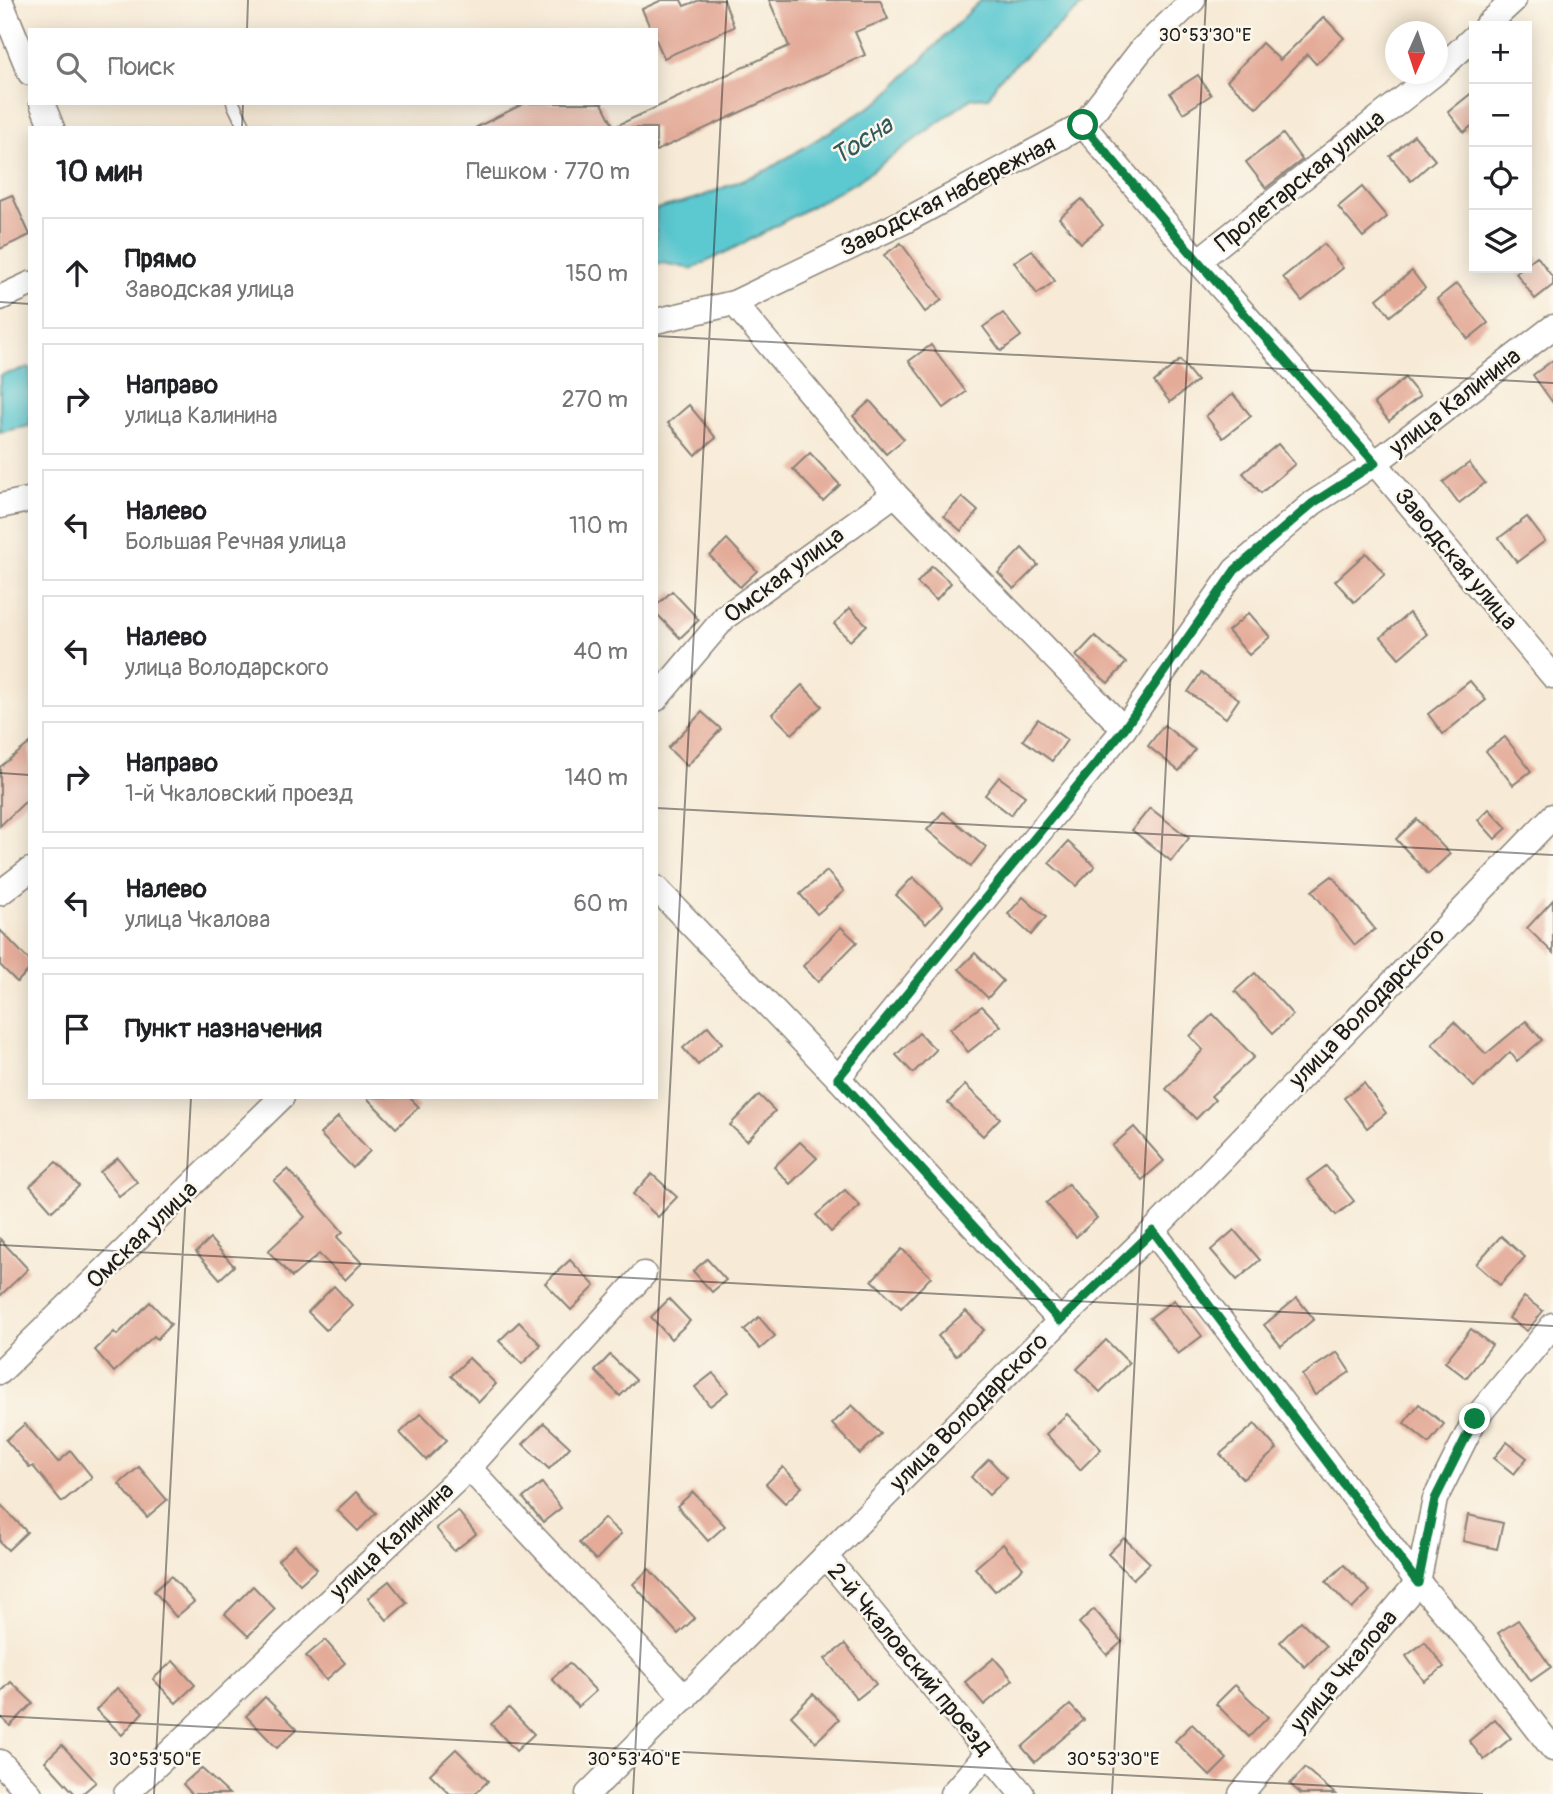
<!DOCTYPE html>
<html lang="ru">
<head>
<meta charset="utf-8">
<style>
	:root { --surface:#fff; --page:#f2f2f2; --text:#202124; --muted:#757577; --line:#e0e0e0 }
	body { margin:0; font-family:Pangolin,sans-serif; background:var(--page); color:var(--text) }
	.controls { position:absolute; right:21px; top:21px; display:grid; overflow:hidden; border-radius:0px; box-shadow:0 4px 18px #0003 }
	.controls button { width:63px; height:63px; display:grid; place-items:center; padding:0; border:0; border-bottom:2px solid var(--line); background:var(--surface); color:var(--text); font:35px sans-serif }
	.compass { position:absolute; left:1385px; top:21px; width:63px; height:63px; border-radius:50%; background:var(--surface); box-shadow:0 4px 18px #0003; rotate:183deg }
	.stop { position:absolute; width:21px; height:21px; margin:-16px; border:5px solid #0b8043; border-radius:50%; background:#fff }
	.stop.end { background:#0b8043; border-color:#fff; box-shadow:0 2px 7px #0008 }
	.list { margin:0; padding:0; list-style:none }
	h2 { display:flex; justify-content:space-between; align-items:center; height:91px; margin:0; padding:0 28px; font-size:30px }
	h2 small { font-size:23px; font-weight:400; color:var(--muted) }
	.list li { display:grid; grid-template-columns:46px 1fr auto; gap:21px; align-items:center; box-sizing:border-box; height:112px; margin:0 14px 14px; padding:0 14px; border:2px solid var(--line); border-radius:0px }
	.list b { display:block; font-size:26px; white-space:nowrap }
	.list p { margin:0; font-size:23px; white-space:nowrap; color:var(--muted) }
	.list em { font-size:23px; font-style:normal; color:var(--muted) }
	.icon { flex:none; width:38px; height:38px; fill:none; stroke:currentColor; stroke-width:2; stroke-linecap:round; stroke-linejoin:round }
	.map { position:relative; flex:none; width:1553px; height:1794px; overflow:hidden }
	.search { position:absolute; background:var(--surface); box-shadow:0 4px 18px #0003; left:28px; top:28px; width:630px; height:77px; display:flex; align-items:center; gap:18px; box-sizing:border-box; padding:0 24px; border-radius:0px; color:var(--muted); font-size:26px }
	.panel { position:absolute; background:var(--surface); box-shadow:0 4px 18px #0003; left:28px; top:126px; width:630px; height:973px; border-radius:0px }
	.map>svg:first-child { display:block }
	.water { fill:#5bc8d0; stroke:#3c7276; stroke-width:2 }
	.building { fill:#e4ab99 }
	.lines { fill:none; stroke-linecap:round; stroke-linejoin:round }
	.lane-casing { stroke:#8a8379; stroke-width:15 }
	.street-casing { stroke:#8a8379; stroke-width:27 }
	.lane { stroke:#fff; stroke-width:12 }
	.street { stroke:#fff; stroke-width:24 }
	.route { stroke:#0b8043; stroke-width:9 }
	.ticks { fill:none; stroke:#1c1c1c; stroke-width:2; stroke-opacity:0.45 }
	.labels { text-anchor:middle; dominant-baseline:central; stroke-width:5; stroke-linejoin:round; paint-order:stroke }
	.street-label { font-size:24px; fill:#1c1c1c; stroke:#fbf7ec }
	.water-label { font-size:26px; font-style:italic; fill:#32585b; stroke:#fbf7ec }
	.ticks-label { font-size:18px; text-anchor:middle; fill:#1c1c1c; stroke:#fbf7ec; stroke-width:5; stroke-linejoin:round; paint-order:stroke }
</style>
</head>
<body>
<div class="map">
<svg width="1553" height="1794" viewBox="0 0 1553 1794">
	<rect width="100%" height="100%" fill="#fbf7ec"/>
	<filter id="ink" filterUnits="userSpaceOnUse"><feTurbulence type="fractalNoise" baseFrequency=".0143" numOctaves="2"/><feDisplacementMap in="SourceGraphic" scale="14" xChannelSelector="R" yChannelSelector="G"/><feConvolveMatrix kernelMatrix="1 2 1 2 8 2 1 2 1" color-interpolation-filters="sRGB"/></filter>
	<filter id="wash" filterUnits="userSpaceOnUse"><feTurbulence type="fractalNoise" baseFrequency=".00686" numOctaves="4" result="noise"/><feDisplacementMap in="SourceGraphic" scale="28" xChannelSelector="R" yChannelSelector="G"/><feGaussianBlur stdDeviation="1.57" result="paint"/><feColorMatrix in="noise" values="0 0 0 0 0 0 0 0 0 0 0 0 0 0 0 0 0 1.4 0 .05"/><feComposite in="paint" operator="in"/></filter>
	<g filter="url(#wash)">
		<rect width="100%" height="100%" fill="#f7ead6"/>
		<g class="water">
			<path d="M981,0h107l-90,80 -9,17 -17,1 -114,83 -108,59 -58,29 -29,-6 -7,2v-56l42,-11 69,-28 114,-70z"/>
			<path d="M30,368v58l-30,6v-57z"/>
		</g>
		<g id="blocks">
			<g class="building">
				<path d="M662,0h19l3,6 16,-6h24l10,27 -70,31 -8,-18v-10h-5l-9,-21z"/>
				<path d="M769,0h111l8,19 -33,13 10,23 -209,96v-23h-181l50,-25h77l12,24 175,-81z"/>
				<path d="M1324,17l20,21 -28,26 -9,-10 -50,54 -30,-27 35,-38 18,17z"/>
				<path d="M1198,75l13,20 -28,18 -13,-20z"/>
				<path d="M1474,91v33l-10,8 -16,-20z"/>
				<path d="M1283,134l19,26 -36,28 -20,-26z"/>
				<path d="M1414,135l21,25 -24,21 -21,-25z"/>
				<path d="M1362,187l25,30 -24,20 -25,-30z"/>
				<path d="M12,195l18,40 -30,14v-49z"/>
				<path d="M1082,199l21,26 -22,18 -22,-25z"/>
				<path d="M901,243l41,57 -17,12 -41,-57z"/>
				<path d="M1324,244l19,24 -41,33 -19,-24z"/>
				<path d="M1032,250l23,31 -18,13 -23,-32z"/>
				<path d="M1537,256l16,22v7l-18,14 -19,-26 6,-5h5v-4z"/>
				<path d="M1412,271l13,17 -35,28 -13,-17z"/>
				<path d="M1457,283l31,40 -20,16 -31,-40z"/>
				<path d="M1003,313l18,23 -20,15 -18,-24z"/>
				<path d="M931,345l35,47 -22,16 -35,-47z"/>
				<path d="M1180,360l17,21 -27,21 -16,-20z"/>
				<path d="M1553,360v43l-20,-28z"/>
				<path d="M1405,378l15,18 -31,25 -15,-18z"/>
				<path d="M1233,394l18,22 -28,22 -17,-22z"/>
				<path d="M870,401l34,38 -18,15 -33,-38z"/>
				<path d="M689,405l27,33 -21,17 -27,-32z"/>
				<path d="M1278,444l17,20 -34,29 -18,-20z"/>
				<path d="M810,453l30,32 -17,16 -30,-32z"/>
				<path d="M1469,463l16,20 -26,20 -16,-21z"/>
				<path d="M962,497l16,14 -17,20 -17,-15z"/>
				<path d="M1527,517l18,24 -28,21 -18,-24z"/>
				<path d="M727,539l30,32 -17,16 -30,-31z"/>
				<path d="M1022,548l16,17 -24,24 -16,-16z"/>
				<path d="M1366,553l19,21 -31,28 -19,-21z"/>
				<path d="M932,566l19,17 -15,17 -19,-17z"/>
				<path d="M672,591l27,29 -19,18 -24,-25v-7z"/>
				<path d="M850,608l17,17 -17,16 -16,-17z"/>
				<path d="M1249,613l21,24 -21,18 -21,-24z"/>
				<path d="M1409,613l18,21 -28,24 -18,-21z"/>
				<path d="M1095,636l31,27 -18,20 -32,-27z"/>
				<path d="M1201,673l38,26 -13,19 -38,-26z"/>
				<path d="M1470,681l16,19 -43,34 -15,-20z"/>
				<path d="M802,685l20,21 -30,28 -20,-20z"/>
				<path d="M702,712l19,17 -34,37 -19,-18z"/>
				<path d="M1038,719l29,21 -15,21 -29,-21z"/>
				<path d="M1164,725l31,25 -16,21 -31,-25z"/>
				<path d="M1505,737l26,34 -18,14 -27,-34z"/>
				<path d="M30,743v54l-30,29v-59z"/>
				<path d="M999,777l26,19 -14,19 -26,-20z"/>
				<path d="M1150,808l39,30 -18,23 -39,-31z"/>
				<path d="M1489,809l18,19 -12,11 -17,-19z"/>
				<path d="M943,812l43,35 -15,19 -44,-36z"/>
				<path d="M1417,819l33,35 -22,20 -32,-35z"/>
				<path d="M1068,842l27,24 -19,20 -27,-23z"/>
				<path d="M827,871l17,20 -27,23 -17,-20z"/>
				<path d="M1332,876l43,53 -20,16 -43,-54z"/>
				<path d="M913,877l30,29 -17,18 -30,-29z"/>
				<path d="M1023,897l23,20 -15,18 -23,-21z"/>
				<path d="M1553,900v53l-26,-25z"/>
				<path d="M841,927l16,15 -39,40 -15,-16z"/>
				<path d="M0,930l30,31v8l-13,13 -17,-17z"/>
				<path d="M975,953l28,28 -15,17 -29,-29z"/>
				<path d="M1255,973l38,42 -20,18 -38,-42z"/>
				<path d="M982,1006l19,20 -33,26 -18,-23z"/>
				<path d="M1213,1014l41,43 -43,39 4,4 -19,19 -30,-30 37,-39 -13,-14z"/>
				<path d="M1526,1021l16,19 -25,21 -7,-9 -36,35 -42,-43 22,-22 32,32z"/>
				<path d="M708,1026l14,17 -24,22 -15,-17z"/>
				<path d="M919,1033l17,17 -23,23 -17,-18z"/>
				<path d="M1364,1083l22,30 -19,15 -23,-30z"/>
				<path d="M965,1085l35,33 -17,18 -35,-33z"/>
				<path d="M759,1095l16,16 -28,30 -17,-16z"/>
				<path d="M366,1097h43l10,10 -23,21z"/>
				<path d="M338,1117l32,34 -17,17 -33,-34z"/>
				<path d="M1134,1127l30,34 -22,19 -30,-34z"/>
				<path d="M800,1142l17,16 -27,26 -16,-17z"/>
				<path d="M118,1158l19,24 -18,14 -19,-24z"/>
				<path d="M56,1162l23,24 -27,25 -22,-25z"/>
				<path d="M1326,1166l28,35 -18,14 -29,-35z"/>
				<path d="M288,1169l55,63 -6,5 25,26 -17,17 -26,-26 -27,23 -24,-26 37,-34 -31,-36z"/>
				<path d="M652,1174l25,23 -19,20 -25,-23z"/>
				<path d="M1068,1184l29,34 -21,19 -30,-34z"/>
				<path d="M845,1190l15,16 -29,26 -15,-17z"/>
				<path d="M1234,1230l26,30 -23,20 -26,-30z"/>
				<path d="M1501,1236l24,21 -25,28 -24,-21z"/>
				<path d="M0,1239l28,30 -28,27z"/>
				<path d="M210,1239l24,27 -14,13 -24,-27z"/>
				<path d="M902,1249l29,28 -30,31 -29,-28z"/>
				<path d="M707,1259l19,21 -14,12 -19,-21z"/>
				<path d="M570,1260l25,26 -24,24 -26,-27z"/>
				<path d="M334,1286l18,19 -26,25 -18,-18z"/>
				<path d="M1524,1297l19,14 -16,20 -18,-13z"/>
				<path d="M1297,1298l17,21 -33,27 -17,-21z"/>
				<path d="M669,1299l21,22 -19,18 -20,-22z"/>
				<path d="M1174,1300l28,36 -24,18 -28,-36z"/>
				<path d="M150,1302l21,22 -14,15 -3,-3 -40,36 -19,-22 19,-18 3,3z"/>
				<path d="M966,1311l18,19 -28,26 -18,-20z"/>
				<path d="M759,1317l16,19 -15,13 -16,-19z"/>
				<path d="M519,1322l22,23 -19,19 -23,-23z"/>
				<path d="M1471,1329l21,16 -26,33 -21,-16z"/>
				<path d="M1106,1340l23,23 -29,29 -23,-23z"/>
				<path d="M1337,1352l13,20 -35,23 -13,-20z"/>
				<path d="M610,1355l26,25 -16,16 -25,-25z"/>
				<path d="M469,1358l27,26 -17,18 -28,-26z"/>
				<path d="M713,1373l15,19 -18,14 -15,-19z"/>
				<path d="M1419,1404l25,20 -15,19 -25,-20z"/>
				<path d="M852,1405l29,29 -21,20 -28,-30z"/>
				<path d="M421,1413l26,27 -21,20 -26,-27z"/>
				<path d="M1067,1414l34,35 -21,21 -34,-36z"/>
				<path d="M544,1423l26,24 -21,22 -26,-25z"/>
				<path d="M25,1424l33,38 13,-11 21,26 -30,25 -29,-36 -3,2 -24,-28z"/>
				<path d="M1255,1424l22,25 -34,30 -23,-25z"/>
				<path d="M1507,1442l20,16 -13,16 -20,-16z"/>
				<path d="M989,1459l18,19 -18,17 -18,-18z"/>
				<path d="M139,1467l28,33 -20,17 -28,-33z"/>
				<path d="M783,1467l19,20 -17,16 -19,-19z"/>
				<path d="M542,1483l19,25 -18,14 -20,-24z"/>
				<path d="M356,1492l20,21 -18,18 -21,-21z"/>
				<path d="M693,1492l32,34 -17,15 -31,-35z"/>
				<path d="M0,1504l27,28 -19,18 -8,-8z"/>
				<path d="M458,1511l18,23 -22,17 -18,-23z"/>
				<path d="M1468,1515l35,8 -6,26 -34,-8z"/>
				<path d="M604,1518l17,16 -25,26 -17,-17z"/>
				<path d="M1124,1538l26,25 -17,16 -25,-25z"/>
				<path d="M1003,1544l20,24 -28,23 -20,-23z"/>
				<path d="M295,1545l22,24 -17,15 -22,-24z"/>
				<path d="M1344,1565l26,26 -18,18 -26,-27z"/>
				<path d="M649,1569l46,49 -17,16 -45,-50z"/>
				<path d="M171,1576l23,26 -18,15 -22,-26z"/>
				<path d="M389,1581l18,22 -20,17 -19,-22z"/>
				<path d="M253,1586l22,23 -27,27 -23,-22z"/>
				<path d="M1094,1609l28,33 -15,13 -28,-32z"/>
				<path d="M1518,1620l33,47 -20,14 -33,-48z"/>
				<path d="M1301,1621l25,25 -21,21 -25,-25z"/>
				<path d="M325,1640l20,23 -19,17 -20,-24z"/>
				<path d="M1425,1642l19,25 -20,14 -18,-25z"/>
				<path d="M845,1644l31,40 -19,15 -32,-40z"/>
				<path d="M994,1658l19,22 -29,25 -19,-23z"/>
				<path d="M173,1661l22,24 -19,18 -23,-24z"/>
				<path d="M569,1663l27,28 -18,16 -26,-28z"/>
				<path d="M11,1682l22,21 -23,23 -10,-10v-23z"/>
				<path d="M1235,1685l33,32 -19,20 -33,-33z"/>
				<path d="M117,1688l26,24 -21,23 -26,-25z"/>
				<path d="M813,1694l26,25 -23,23 -25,-26z"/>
				<path d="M265,1697l32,32 -20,19 -31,-32z"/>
				<path d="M1070,1705l14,15 -49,42 -13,-15z"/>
				<path d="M509,1708l25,26 -18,17 -25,-27z"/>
				<path d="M1495,1719l16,19 -27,22 -15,-19z"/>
				<path d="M1192,1724l35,35 -17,17 -35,-35z"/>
				<path d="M62,1745l34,37 -14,12h-7l-30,-33z"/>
				<path d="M456,1749l32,32 -13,13h-25l-20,-20z"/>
				<path d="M201,1768l28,26h-37l-9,-10z"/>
				<path d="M1305,1768l30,26h-34l-11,-10z"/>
			</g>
		</g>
	</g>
	<g filter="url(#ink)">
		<use href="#blocks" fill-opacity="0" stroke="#8a8379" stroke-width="2"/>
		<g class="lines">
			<g class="lane-casing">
				<path id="lane" d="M233,103l12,25"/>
			</g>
			<g class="street-casing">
				<g id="street">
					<path d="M0,0l30,73"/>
					<path d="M1486,26l28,-26"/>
					<path d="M1438,71l36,-34"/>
					<path d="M42,103l10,25"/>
					<path d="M1083,125l115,136 177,202 178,213"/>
					<path d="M1198,261l236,-187"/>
					<path d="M0,298l30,-14"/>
					<path d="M734,303l161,191 229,235"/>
					<path d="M656,321l78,-18 169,-81 180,-97 59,-76 51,-49"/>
					<path d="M0,506l28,-6"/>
					<path d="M656,699l69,-82 170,-123"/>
					<path d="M656,888l182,190 222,243"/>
					<path d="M0,893l30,-23"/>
					<path d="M838,1078l286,-349 111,-159 78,-67 62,-40 178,-136"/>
					<path d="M1153,1231l265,351 58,67 77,100"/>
					<path d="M0,1372l282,-275"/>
					<path d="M469,1468l216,230"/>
					<path d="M825,1556l197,238"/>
					<path d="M0,1762l30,32"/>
					<path d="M126,1794l343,-326 175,-194"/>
					<path d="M588,1794l472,-473 93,-90 400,-415"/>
					<path d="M952,1794l36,-41"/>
					<path d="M1241,1794l177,-212 17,-83 40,-80 78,-94"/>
				</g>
			</g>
			<use href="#lane" class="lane"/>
			<use href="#street" class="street"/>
		</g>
	</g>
	<g class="lines" filter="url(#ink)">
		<path class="route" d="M1083,125l115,136 177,202 -62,40 -78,67 -111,159 -286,349 222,243 93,-90 265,352 17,-84 40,-80"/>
	</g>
	<path class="ticks" d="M247,30l1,-30M242,128l1,-25M0,302l30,2M656,336l897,47M0,773l30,2M656,808l897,47M0,1245l1553,81M0,1716l1483,78M154,1794l37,-697M633,1794l94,-1794M1112,1794l94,-1794"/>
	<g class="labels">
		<g class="street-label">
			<text transform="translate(1300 181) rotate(-39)">Пролетарская улица</text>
			<text transform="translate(948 196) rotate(-27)">Заводская набережная</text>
			<text transform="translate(1455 402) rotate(-38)">улица Калинина</text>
			<text transform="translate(1456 559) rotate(50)">Заводская улица</text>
			<text transform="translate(784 575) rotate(-37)">Омская улица</text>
			<text transform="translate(1367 1008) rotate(-46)">улица Володарского</text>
			<text transform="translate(142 1235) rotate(-44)">Омская улица</text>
			<text transform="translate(969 1412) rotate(-45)">улица Володарского</text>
			<text transform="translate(392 1541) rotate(-43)">улица Калинина</text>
			<text transform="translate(910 1659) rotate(50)">2-й Чкаловский проезд</text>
			<text transform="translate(1344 1671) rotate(-50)">улица Чкалова</text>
		</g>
		<g class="water-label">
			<text transform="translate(862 141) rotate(-33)">Тосна</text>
		</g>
	</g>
	<g class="ticks-label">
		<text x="1205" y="41">30°53'30"E</text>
		<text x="155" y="1765">30°53'50"E</text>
		<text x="634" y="1765">30°53'40"E</text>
		<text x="1113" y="1765">30°53'30"E</text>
	</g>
</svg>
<div class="controls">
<button>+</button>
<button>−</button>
<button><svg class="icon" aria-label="locate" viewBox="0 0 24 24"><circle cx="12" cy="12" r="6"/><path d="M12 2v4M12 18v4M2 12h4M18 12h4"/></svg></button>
<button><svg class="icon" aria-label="layers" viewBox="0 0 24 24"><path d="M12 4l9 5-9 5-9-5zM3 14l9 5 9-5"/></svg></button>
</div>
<svg class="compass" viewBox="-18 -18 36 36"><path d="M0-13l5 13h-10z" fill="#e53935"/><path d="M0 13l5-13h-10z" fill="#757577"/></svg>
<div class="stop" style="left:1083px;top:125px"></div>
<div class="stop end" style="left:1475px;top:1419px"></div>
<div class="search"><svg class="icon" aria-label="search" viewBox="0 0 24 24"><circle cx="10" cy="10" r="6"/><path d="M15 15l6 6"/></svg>Поиск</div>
<section class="panel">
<h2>10 мин<small>Пешком · 770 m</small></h2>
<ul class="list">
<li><svg class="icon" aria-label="ahead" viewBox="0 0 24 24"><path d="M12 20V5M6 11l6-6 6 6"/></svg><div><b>Прямо</b><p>Заводская улица</p></div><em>150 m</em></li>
<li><svg class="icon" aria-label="right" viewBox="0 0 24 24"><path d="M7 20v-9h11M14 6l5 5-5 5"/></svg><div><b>Направо</b><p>улица Калинина</p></div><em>270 m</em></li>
<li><svg class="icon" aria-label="left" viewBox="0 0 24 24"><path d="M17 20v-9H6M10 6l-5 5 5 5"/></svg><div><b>Налево</b><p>Большая Речная улица</p></div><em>110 m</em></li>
<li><svg class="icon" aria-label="left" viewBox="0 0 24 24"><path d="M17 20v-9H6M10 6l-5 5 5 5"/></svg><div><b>Налево</b><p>улица Володарского</p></div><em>40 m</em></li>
<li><svg class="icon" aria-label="right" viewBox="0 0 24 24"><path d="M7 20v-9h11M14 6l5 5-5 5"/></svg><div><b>Направо</b><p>1-й Чкаловский проезд</p></div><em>140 m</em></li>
<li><svg class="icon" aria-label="left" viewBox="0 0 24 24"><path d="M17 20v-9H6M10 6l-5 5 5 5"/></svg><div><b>Налево</b><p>улица Чкалова</p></div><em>60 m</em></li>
<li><svg class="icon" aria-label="arrive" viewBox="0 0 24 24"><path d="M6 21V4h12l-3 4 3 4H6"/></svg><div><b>Пункт назначения</b></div></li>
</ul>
</section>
</div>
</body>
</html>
